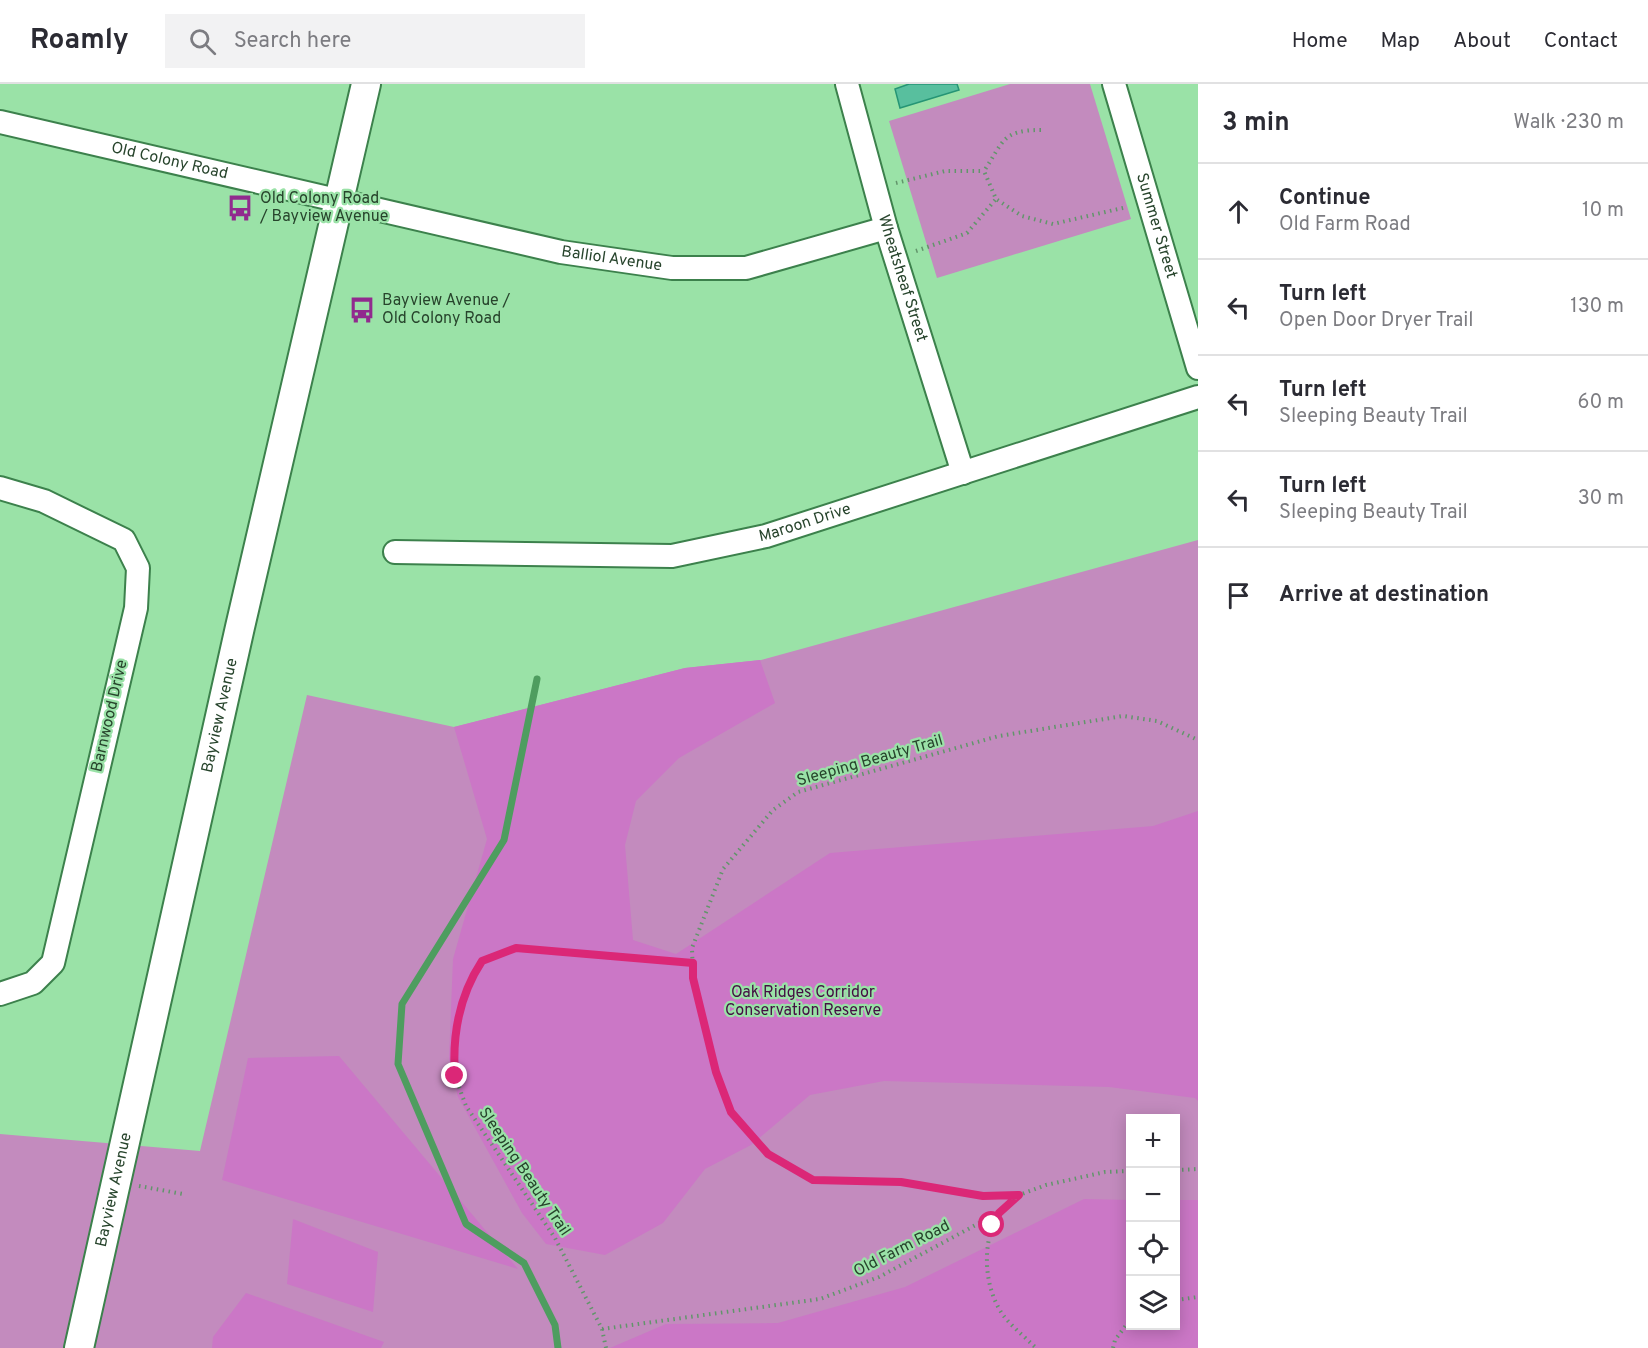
<!DOCTYPE html>
<html lang="en">
<head>
<meta charset="utf-8">
<style>
	:root { --surface:#fff; --page:#f2f2f3; --text:#2b2b33; --muted:#7c7c81; --line:#e1e1e2 }
	body { margin:0; font-family:Overpass,sans-serif; background:var(--page); color:var(--text) }
	.controls { position:absolute; right:18px; bottom:18px; display:grid; overflow:hidden; border-radius:0px; box-shadow:0 3px 15px #0003 }
	.controls button { width:54px; height:54px; display:grid; place-items:center; padding:0; border:0; border-bottom:2px solid var(--line); background:var(--surface); color:var(--text); font:30px sans-serif }
	.stop { position:absolute; width:18px; height:18px; margin:-14px; border:4px solid #db2777; border-radius:50%; background:#fff }
	.stop.end { background:#db2777; border-color:#fff; box-shadow:0 2px 6px #0008 }
	.list { margin:0; padding:0; list-style:none }
	h2 { display:flex; justify-content:space-between; align-items:center; height:78px; margin:0; padding:0 24px; font-size:26px }
	h2 small { font-size:20px; font-weight:400; color:var(--muted) }
	.list li { display:grid; grid-template-columns:39px 1fr auto; gap:18px; align-items:center; box-sizing:border-box; height:96px; padding:0 24px; border-top:2px solid var(--line) }
	.list b { display:block; font-size:22px; white-space:nowrap }
	.list p { margin:0; font-size:20px; white-space:nowrap; color:var(--muted) }
	.list em { font-size:20px; font-style:normal; color:var(--muted) }
	.icon { flex:none; width:33px; height:33px; fill:none; stroke:currentColor; stroke-width:2; stroke-linecap:round; stroke-linejoin:round }
	.map { position:relative; flex:none; width:1198px; height:1264px; overflow:hidden }
	header { display:flex; align-items:center; gap:36px; box-sizing:border-box; height:84px; padding:0 30px; background:var(--surface); border-bottom:2px solid var(--line) }
	header strong { font-size:28px }
	nav { display:flex; gap:33px; margin-inline-start:auto; font-size:21px }
	.search { width:420px; height:54px; background:var(--page); display:flex; align-items:center; gap:15px; box-sizing:border-box; padding:0 21px; border-radius:0px; color:var(--muted); font-size:22px }
	main { display:flex }
	aside { flex:1; background:var(--surface) }
	.map>svg:first-child { display:block }
	.green { fill:#c38bbe; fill-rule:evenodd }
	.forest { fill:#cb77c6 }
	.lines { fill:none; stroke-linecap:round; stroke-linejoin:round }
	.stream { stroke:#4e9d5f; stroke-width:7 }
	.building { fill:#58bf9e; stroke:#259575; stroke-width:1.5 }
	.minor-casing { stroke:#3c814c; stroke-width:26 }
	.major-casing { stroke:#3c814c; stroke-width:32 }
	.path { stroke:#62956b; stroke-width:4; stroke-dasharray:1.5 4.5; stroke-linecap:butt }
	.minor { stroke:#fff; stroke-width:22 }
	.major { stroke:#fff; stroke-width:28 }
	.route { stroke:#db2777; stroke-width:8 }
	.labels { text-anchor:middle; dominant-baseline:central; stroke-width:4.5; stroke-linejoin:round; paint-order:stroke }
	.street-label { font-size:16px; fill:#27442c; stroke:#9ae2a7 }
	.poi-label { font-size:16px; fill:#27442c; stroke:#9ae2a7; text-anchor:start }
	.park-label { font-size:16px; fill:#440f43; stroke:#9ae2a7 }
</style>
</head>
<body>
<header>
<strong>Roamly</strong>
<div class="search"><svg class="icon" aria-label="search" viewBox="0 0 24 24"><circle cx="10" cy="10" r="6"/><path d="M15 15l6 6"/></svg>Search here</div>
<nav><a>Home</a><a>Map</a><a>About</a><a>Contact</a></nav>
</header>
<main>
<div class="map">
<svg width="1198" height="1264" viewBox="0 0 1198 1264">
	<rect width="100%" height="100%" fill="#9ae2a7"/>
	<g class="green">
		<path d="M1010,0h80l41,135 -194,59 -48,-157z"/>
		<path d="M1198,456v808h-1198v-214l200,17 107,-456 147,32 231,-59 76,-8zM1130,1034h46v208h-46z"/>
	</g>
	<g class="forest">
		<path d="M760,576l15,43 -96,55 -43,43 -11,44 8,95 43,14 154,-101 323,-27 45,-15v290l-3,-3 -86,-11 -225,-6 -74,14 -59,50 -46,24 -42,54 -58,32 -59,-11 -24,-31 -64,-116 -9,-38 4,-100 34,-120 -33,-112 231,-59z"/>
		<path d="M339,972l179,213 -296,-89 26,-122z"/>
		<path d="M1084,1115l46,1v126h46v-126h22v148h-588l56,-24 112,-1 127,-36z"/>
		<path d="M293,1135l85,33 -5,60 -86,-28z"/>
		<path d="M246,1209l138,49 -3,6h-169l1,-11z"/>
	</g>
	<g class="lines">
		<path class="stream" d="M537,595l-33,161 -102,164 -4,60 68,160 58,39 31,62 3,23"/>
	</g>
	<path class="building" d="M909,0h48l2,6 -59,18 -5,-19z"/>
	<g class="lines">
		<g class="minor-casing">
			<g id="minor">
				<path id="s1" d="M847,0l39,144 77,245"/>
				<path id="s2" d="M1114,0l84,284"/>
				<path id="s3" d="M0,38l561,130 111,16h74l140,-40"/>
				<path d="M0,404l44,13 80,39 14,28 -2,40 -83,355 -20,20 -33,11"/>
				<path id="s4" d="M395,468l277,4 94,-20 432,-139"/>
			</g>
		</g>
		<g class="major-casing">
			<g id="major">
				<path id="s5" d="M79,1264l161,-721 126,-543"/>
			</g>
		</g>
		<g class="path">
			<path d="M1041,46c-39,0 -37,11 -57,41l12,28 26,17 31,8 74,-17"/>
			<path d="M896,99l49,-12h39"/>
			<path d="M916,167l51,-18 29,-34"/>
			<path d="M1176,1086l22,-1"/>
			<path d="M139,1102l44,8"/>
			<path d="M1019,1111l-36,1 -82,-13 -88,-3 -45,-26 -37,-43 -15,-39 -23,-94 -1,-30 31,-79 50,-59 25,-18 201,-56 124,-20 34,5 41,19"/>
			<path d="M998,1129c-16,30 -15,73 5,102 9,12 22,22 33,33"/>
			<path d="M1176,1216l22,-3"/>
			<path d="M602,1245l218,-30 59,-22 119,-64 21,-18 27,-10 59,-13 25,-1"/>
			<path d="M606,1264l-4,-19 -47,-91 -89,-132 -11,-30 -2,-28 6,-38 22,-48 35,-14 177,15"/>
			<path d="M1113,1264l2,-8 15,-20"/>
		</g>
		<use href="#minor" class="minor"/>
		<use href="#major" class="major"/>
	</g>
	<g class="lines">
		<path class="route" d="M455,992c-3,-41 4,-80 27,-115l34,-13 177,15v15l23,94 15,40 37,42 45,26 88,2 82,14 36,-1 -20,18 -7,12"/>
	</g>
	<defs>
		<g id="bus-bare" transform="scale(2.07)"><path d="M-5-6H5V4H4V6H2V4H-2V6H-4V4H-5ZM-3.5-4V0h7V-4ZM-3.5 1.2v1.5H-2V1.2ZM2 1.2v1.5H3.5V1.2Z" fill="#912a8e" stroke="#9ae2a7" stroke-width="2.5" paint-order="stroke"/></g>
	</defs>
	<g fill-rule="evenodd">
		<use href="#bus-bare" x="240" y="124"/>
		<use href="#bus-bare" x="362" y="226"/>
	</g>
	<g class="labels">
		<g class="street-label">
			<text stroke="none"><textPath href="#s3" startOffset="174">Old Colony Road</textPath></text>
			<text stroke="none"><textPath href="#s2" startOffset="148">Summer Street</textPath></text>
			<text stroke="none"><textPath href="#s3" startOffset="627">Balliol Avenue</textPath></text>
			<text stroke="none"><textPath href="#s1" startOffset="202">Wheatsheaf Street</textPath></text>
			<text stroke="none"><textPath href="#s4" startOffset="414">Maroon Drive</textPath></text>
			<text stroke="none"><textPath href="#s5" startOffset="648">Bayview Avenue</textPath></text>
			<text transform="translate(110 632) rotate(-77)">Barnwood Drive</text>
			<text transform="translate(870 677) rotate(-16)">Sleeping Beauty Trail</text>
			<text transform="translate(524 1088) rotate(56)">Sleeping Beauty Trail</text>
			<text stroke="none"><textPath href="#s5" startOffset="162">Bayview Avenue</textPath></text>
			<text transform="translate(902 1165) rotate(-27)">Old Farm Road</text>
		</g>
		<g class="poi-label">
			<text x="260" y="115">Old Colony Road<tspan x="260" dy="18">/ Bayview Avenue</tspan></text>
			<text x="382" y="217">Bayview Avenue /<tspan x="382" dy="18">Old Colony Road</tspan></text>
		</g>
		<g class="park-label">
			<text x="803" y="909">Oak Ridges Corridor<tspan x="803" dy="18">Conservation Reserve</tspan></text>
		</g>
	</g>
</svg>
<div class="controls">
<button>+</button>
<button>−</button>
<button><svg class="icon" aria-label="locate" viewBox="0 0 24 24"><circle cx="12" cy="12" r="6"/><path d="M12 2v4M12 18v4M2 12h4M18 12h4"/></svg></button>
<button><svg class="icon" aria-label="layers" viewBox="0 0 24 24"><path d="M12 4l9 5-9 5-9-5zM3 14l9 5 9-5"/></svg></button>
</div>
<div class="stop" style="left:992px;top:1141px"></div>
<div class="stop end" style="left:455px;top:992px"></div>
</div>
<aside>
<h2>3 min<small>Walk · 230 m</small></h2>
<ul class="list">
<li><svg class="icon" aria-label="ahead" viewBox="0 0 24 24"><path d="M12 20V5M6 11l6-6 6 6"/></svg><div><b>Continue</b><p>Old Farm Road</p></div><em>10 m</em></li>
<li><svg class="icon" aria-label="left" viewBox="0 0 24 24"><path d="M17 20v-9H6M10 6l-5 5 5 5"/></svg><div><b>Turn left</b><p>Open Door Dryer Trail</p></div><em>130 m</em></li>
<li><svg class="icon" aria-label="left" viewBox="0 0 24 24"><path d="M17 20v-9H6M10 6l-5 5 5 5"/></svg><div><b>Turn left</b><p>Sleeping Beauty Trail</p></div><em>60 m</em></li>
<li><svg class="icon" aria-label="left" viewBox="0 0 24 24"><path d="M17 20v-9H6M10 6l-5 5 5 5"/></svg><div><b>Turn left</b><p>Sleeping Beauty Trail</p></div><em>30 m</em></li>
<li><svg class="icon" aria-label="arrive" viewBox="0 0 24 24"><path d="M6 21V4h12l-3 4 3 4H6"/></svg><div><b>Arrive at destination</b></div></li>
</ul>
</aside>
</main>
</body>
</html>
